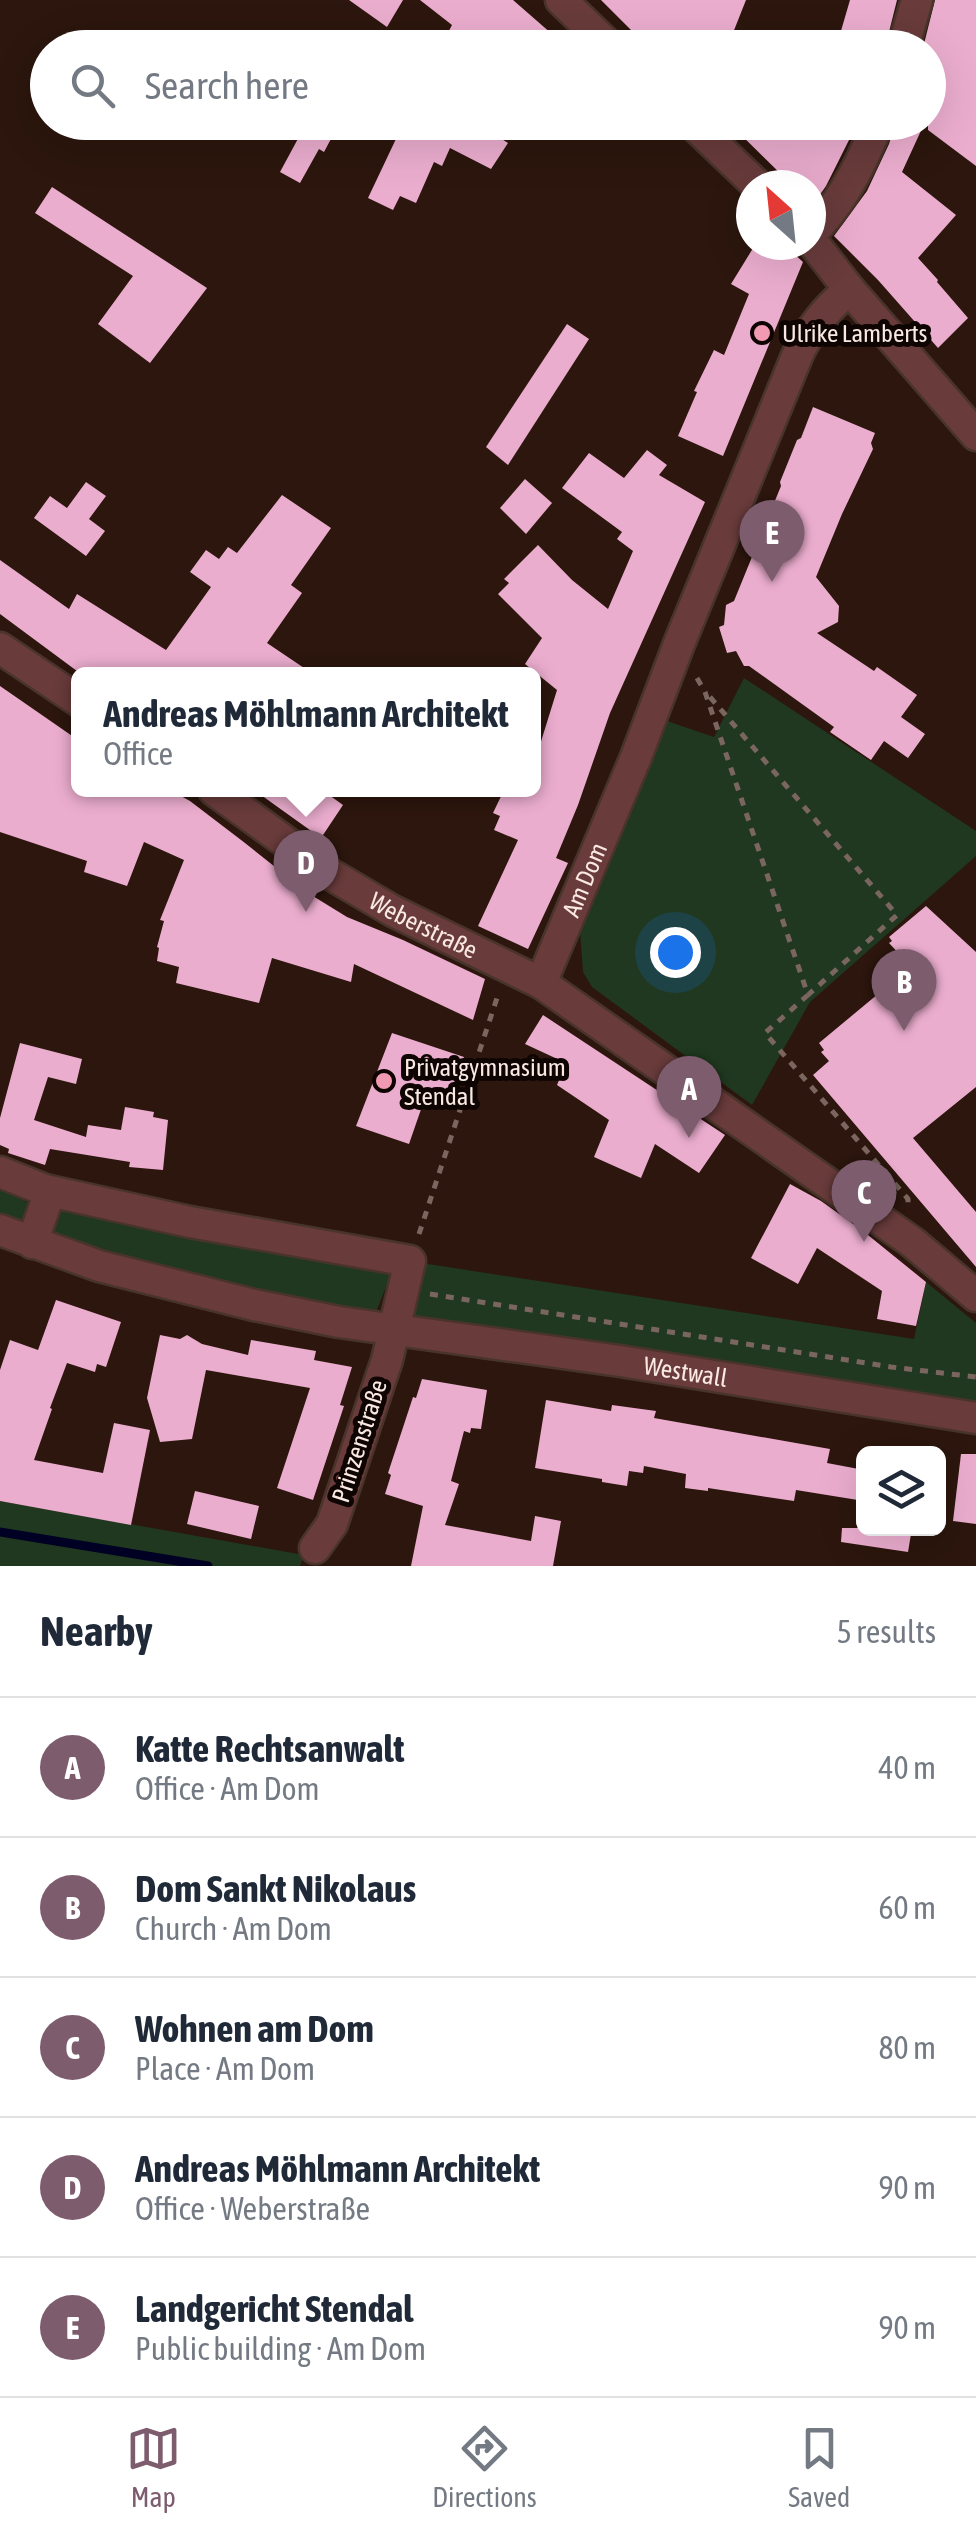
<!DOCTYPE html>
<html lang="en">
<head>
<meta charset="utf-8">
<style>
	:root { --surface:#fff; --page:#f2f2f3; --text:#1f2937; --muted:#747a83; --line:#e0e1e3; --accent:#7d5c6e }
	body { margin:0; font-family:"Asap Condensed",sans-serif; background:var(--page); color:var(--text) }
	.controls { position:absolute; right:30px; bottom:30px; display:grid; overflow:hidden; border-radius:15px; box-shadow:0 10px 40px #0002 }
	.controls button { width:90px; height:90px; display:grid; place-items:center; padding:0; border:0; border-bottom:2px solid var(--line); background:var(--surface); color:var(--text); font:50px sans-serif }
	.compass { position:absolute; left:736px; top:170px; width:90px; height:90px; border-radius:50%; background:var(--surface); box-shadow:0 10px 40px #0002; rotate:333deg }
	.you { position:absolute; left:675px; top:952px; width:35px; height:35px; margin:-25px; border:8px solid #fff; border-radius:50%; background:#1a73e8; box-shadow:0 0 0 15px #1a73e833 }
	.badge { display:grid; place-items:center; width:65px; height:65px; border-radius:50%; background:var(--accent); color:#fff; font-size:32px; font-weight:700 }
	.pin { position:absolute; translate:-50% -82px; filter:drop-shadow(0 2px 5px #0008) }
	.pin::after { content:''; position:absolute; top:52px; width:35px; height:30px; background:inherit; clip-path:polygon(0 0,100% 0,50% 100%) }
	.popup { position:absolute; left:71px; top:667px; width:470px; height:130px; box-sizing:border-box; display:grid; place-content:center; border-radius:15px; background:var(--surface); filter:drop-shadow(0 2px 8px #0005); font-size:32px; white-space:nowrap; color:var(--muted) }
	.popup b { font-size:38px; color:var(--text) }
	.popup::after { content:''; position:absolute; left:50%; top:100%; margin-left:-20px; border:20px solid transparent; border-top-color:var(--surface) }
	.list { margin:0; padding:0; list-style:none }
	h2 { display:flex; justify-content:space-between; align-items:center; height:130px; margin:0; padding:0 40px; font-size:42px }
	h2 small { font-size:32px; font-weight:400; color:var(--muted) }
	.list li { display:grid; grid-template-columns:65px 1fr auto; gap:30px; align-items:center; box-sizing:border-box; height:140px; padding:0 40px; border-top:2px solid var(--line) }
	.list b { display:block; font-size:38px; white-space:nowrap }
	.list p { margin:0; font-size:32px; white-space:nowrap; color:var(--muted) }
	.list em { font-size:32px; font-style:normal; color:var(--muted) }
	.icon { flex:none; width:55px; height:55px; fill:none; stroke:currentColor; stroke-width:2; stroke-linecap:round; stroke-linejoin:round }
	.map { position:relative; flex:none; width:976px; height:1566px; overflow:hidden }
	.search { position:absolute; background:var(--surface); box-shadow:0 10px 40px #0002; left:30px; right:30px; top:30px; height:110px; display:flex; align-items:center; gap:25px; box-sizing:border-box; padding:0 35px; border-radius:55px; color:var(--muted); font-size:38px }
	.sheet { height:830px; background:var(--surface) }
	nav { display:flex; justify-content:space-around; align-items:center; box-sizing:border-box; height:140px; border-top:2px solid var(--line); background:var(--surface); font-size:28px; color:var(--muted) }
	nav a { display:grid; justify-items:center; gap:5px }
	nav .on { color:var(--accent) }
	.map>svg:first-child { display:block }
	.green { fill:#20381f }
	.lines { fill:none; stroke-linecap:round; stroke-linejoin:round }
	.stream { stroke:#000024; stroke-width:9 }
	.building { fill:#ebadce }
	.minor-casing { stroke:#49342b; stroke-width:35 }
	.path { stroke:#7a665e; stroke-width:5; stroke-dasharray:8 8; stroke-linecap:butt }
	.minor { stroke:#693b3b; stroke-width:30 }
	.poi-dot { fill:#f19ab2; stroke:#0e0503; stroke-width:4 }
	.labels { text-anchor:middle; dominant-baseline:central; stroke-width:10; stroke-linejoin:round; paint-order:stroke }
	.poi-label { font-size:25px; fill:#f9e9e2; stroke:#0e0503; text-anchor:start }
	.street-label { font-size:25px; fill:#f9e9e2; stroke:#0e0503 }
</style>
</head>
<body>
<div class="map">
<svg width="976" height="1566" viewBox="0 0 976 1566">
	<rect width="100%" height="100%" fill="#2c160d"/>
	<g class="green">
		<path d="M744,678l232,153v25l-166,146 -58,103 -160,-118 -9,-15 -3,-41 87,-210 47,16z"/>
		<path d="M0,1188l36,19 -14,20 -22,-10z"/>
		<path d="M68,1206l136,26 187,42 -16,41 -214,-44 -112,-32 7,-27z"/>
		<path d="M415,1262l499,77 12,-57 50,41v85l-574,-93z"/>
		<path d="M0,1501l304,54 -4,11h-300z"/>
	</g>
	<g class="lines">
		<path class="stream" d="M0,1532l208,34"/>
	</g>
	<g class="building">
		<path d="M349,0h54l-16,27z"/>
		<path d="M420,0h93l55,48h-128l12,-23z"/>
		<path d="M601,0h145l-19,48h-78z"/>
		<path d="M850,0h47l-12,48h-49z"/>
		<path d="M935,0h41v166l-48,-36v-82h-5z"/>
		<path d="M307,122h33l-16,30 -5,-3 -19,34 -20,-11z"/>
		<path d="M404,122h71l33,21 -17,26 -41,-21 -8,18 -8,-4 -18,41 -16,-7 -7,14 -25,-12z"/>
		<path d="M728,122h130l-32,64 -7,10 -8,1v-12h-19z"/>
		<path d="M896,122h29l-23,50 54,43 -38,43 20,22 -1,2 31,36 -30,30 -60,-68 -44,-44 33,-45 22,-47z"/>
		<path d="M52,187l155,101 -57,75 -52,-39 35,-48 -98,-63z"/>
		<path d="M755,245h29l19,17 -80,194 -45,-20 19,-44 -3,-1 20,-41 10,5 25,-61 -18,-10z"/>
		<path d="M567,324l22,15 -81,126 -22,-18z"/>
		<path d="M813,407l62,26 -4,10 2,6 -31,65 -26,63 23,29 -1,16 -21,11 57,38 3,-4 40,28 -16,22 24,17 -17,24 -24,-17 -13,19 -41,-28 4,-5 -85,-61h-5l-8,-15 -9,2 -8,-26 5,-2 2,-20 8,-4 47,-115 -1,-4 17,-42 4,-2z"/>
		<path d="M647,450l20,15 -8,10 46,27 -95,211 -32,92 -22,53 12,5 -40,86 -50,-23 40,-86 -24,-10 6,-14 -7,-3 11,-23h30v-26l23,-74 -32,-26 17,-26 -44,-44 11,-11 -5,-4 34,-34 34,35 36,29 25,-58 -16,-12 5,-7 -60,-44 27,-35 35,25z"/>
		<path d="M525,479l27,24 -26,31 -26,-26z"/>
		<path d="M86,482l20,14 -17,23 16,12 -19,25 -52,-38 16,-22 17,12z"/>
		<path d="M282,495l49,33 -40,57 11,8 -35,50 46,31h-232l-81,-60v-54l69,49 8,-15 89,56 45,-63 -21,-15 16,-22 13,9 9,-12 9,6z"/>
		<path d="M0,686l78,54v50h92l20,11 55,42 39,31 -2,3 65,40 56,23 82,39 -12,41 -119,-56 -3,18 -79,-24 -13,45 -83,-20 3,-16 -22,-6 2,-13 -2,-1 7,-26 -4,-1 24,-60 -40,-18 -17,44 -43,-14 3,-11 -87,-29z"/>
		<path d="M254,790h68l21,15 -22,33z"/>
		<path d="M926,906l50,46v135l-63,51 63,74v55l-163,-192 16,-14 -8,-9 3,-2 -5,-7 71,-59 39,2 -40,-43 3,-2 -3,-4z"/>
		<path d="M543,1015l182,120 -26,38 -44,-29 -14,34 -47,-21 15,-37 -52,-35 9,-22 -41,-19z"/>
		<path d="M392,1033l72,24 -16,42 -21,-7 -18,52 -53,-18z"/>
		<path d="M20,1043l62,16 -6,25 -28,-7 -14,43 52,17 2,-12 33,5 4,-23 29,5 -1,5 15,3 -5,50 -34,-3 1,-5 -80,-13 -5,16 -37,-12 1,-4 -9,-4v-27z"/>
		<path d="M790,1184l31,17 42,30 63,51 -10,44 -39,-7 5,-28 -65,-43 -19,36 -47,-26z"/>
		<path d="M56,1300l65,22 -15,45 -9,-3 -2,8 -28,-9 -17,45 2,1 -18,51 69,13 11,-50 36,7 -19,95 -131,-24v-131l10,-30 28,10z"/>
		<path d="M160,1335l20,4 7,-4 15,9 46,11 3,-15 65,11 -2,9 38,7 -12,38 4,1 -31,94 -36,-12 33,-100 -104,-18 -14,69 -32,3 -13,-44z"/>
		<path d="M422,1379l65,11 -6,39 -10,-1 -1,5 -6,-2 -13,50 8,3 -14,41 86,16 4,-25 26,5 -8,45h-142l12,-60 -38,-12 6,-19 -3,-2 25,-76 3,1z"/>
		<path d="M546,1400l65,11 1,-6 44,6 -2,7 176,31 -3,14 37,7v31l-68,-11 -2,11 -86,-13v3l-23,-3 1,-14 -42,-8 -1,7 -14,-2 -2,15 -25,-4v-3l-67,-11z"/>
		<path d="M961,1454h15v70l-23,-3z"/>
		<path d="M195,1491l64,15 -8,33 -64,-15z"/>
		<path d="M842,1528h70l-4,24 -67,-10z"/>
	</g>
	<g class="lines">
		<g class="minor-casing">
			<g id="minor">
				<path d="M561,0l50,48"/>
				<path d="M903,48l14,-48"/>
				<path d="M691,122l66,63"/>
				<path d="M811,233c30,-28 52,-72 67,-111"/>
				<path d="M811,240l38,49 127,146"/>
				<path d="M0,648l79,53"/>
				<path id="s1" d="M214,790l116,84 63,37 148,72 371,259 64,54"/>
				<path id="s2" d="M541,983l95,-226 43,-113 118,-288c12,-27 30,-47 52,-67"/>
				<path d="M0,1172l45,18 2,10 -15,43"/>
				<path d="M45,1190l145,32 220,39 -23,99 -55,164 -17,24"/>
				<path id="s3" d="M0,1230l99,36 155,39 85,17 281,39 356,57"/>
			</g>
		</g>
		<g class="path">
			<path d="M697,678l8,14 103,303 -43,38 143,166v6"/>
			<path d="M710,697l187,218 -89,80"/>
			<path d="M419,1234l80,-242"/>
			<path d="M430,1294l461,73 85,10"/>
		</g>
		<use href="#minor" class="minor"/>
	</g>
	<g class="poi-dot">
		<circle cx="762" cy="333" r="10"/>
		<circle cx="384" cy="1081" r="10"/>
	</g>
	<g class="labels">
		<g class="poi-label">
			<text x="782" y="333">Ulrike Lamberts</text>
			<text x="404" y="1067">Privatgymnasium<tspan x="404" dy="29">Stendal</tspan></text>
		</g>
		<g class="street-label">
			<text stroke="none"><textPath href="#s2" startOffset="112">Am Dom</textPath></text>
			<text stroke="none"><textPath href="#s1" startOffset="250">Weberstraße</textPath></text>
			<text stroke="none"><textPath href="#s3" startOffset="702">Westwall</textPath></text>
			<text transform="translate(359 1441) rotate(-72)">Prinzenstraße</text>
		</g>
	</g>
</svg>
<div class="controls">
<button><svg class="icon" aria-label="layers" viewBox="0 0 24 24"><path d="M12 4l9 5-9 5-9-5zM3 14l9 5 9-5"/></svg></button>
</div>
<svg class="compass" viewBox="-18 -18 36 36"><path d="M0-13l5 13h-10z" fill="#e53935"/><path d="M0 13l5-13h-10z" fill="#747a83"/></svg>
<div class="you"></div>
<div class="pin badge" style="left:689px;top:1138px">A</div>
<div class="pin badge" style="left:904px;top:1031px">B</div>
<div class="pin badge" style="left:864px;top:1242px">C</div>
<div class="pin badge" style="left:306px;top:912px">D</div>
<div class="popup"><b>Andreas Möhlmann Architekt</b>Office</div>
<div class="pin badge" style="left:772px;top:582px">E</div>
<div class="search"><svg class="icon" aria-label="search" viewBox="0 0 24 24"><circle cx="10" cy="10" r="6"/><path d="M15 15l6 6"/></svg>Search here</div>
</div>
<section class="sheet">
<h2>Nearby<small>5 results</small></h2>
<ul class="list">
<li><span class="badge">A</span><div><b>Katte Rechtsanwalt</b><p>Office · Am Dom</p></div><em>40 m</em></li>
<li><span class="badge">B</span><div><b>Dom Sankt Nikolaus</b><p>Church · Am Dom</p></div><em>60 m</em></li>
<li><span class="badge">C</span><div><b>Wohnen am Dom</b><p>Place · Am Dom</p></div><em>80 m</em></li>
<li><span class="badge">D</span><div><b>Andreas Möhlmann Architekt</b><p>Office · Weberstraße</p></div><em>90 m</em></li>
<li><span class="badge">E</span><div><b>Landgericht Stendal</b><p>Public building · Am Dom</p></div><em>90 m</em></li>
</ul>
</section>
<nav>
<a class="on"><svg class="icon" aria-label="map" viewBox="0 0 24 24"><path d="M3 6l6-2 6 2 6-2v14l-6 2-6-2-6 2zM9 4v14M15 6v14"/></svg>Map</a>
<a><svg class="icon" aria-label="directions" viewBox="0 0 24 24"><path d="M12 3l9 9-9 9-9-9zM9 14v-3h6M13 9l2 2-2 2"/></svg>Directions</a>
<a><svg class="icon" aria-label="saved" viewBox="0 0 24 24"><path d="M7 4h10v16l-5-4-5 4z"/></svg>Saved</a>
</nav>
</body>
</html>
